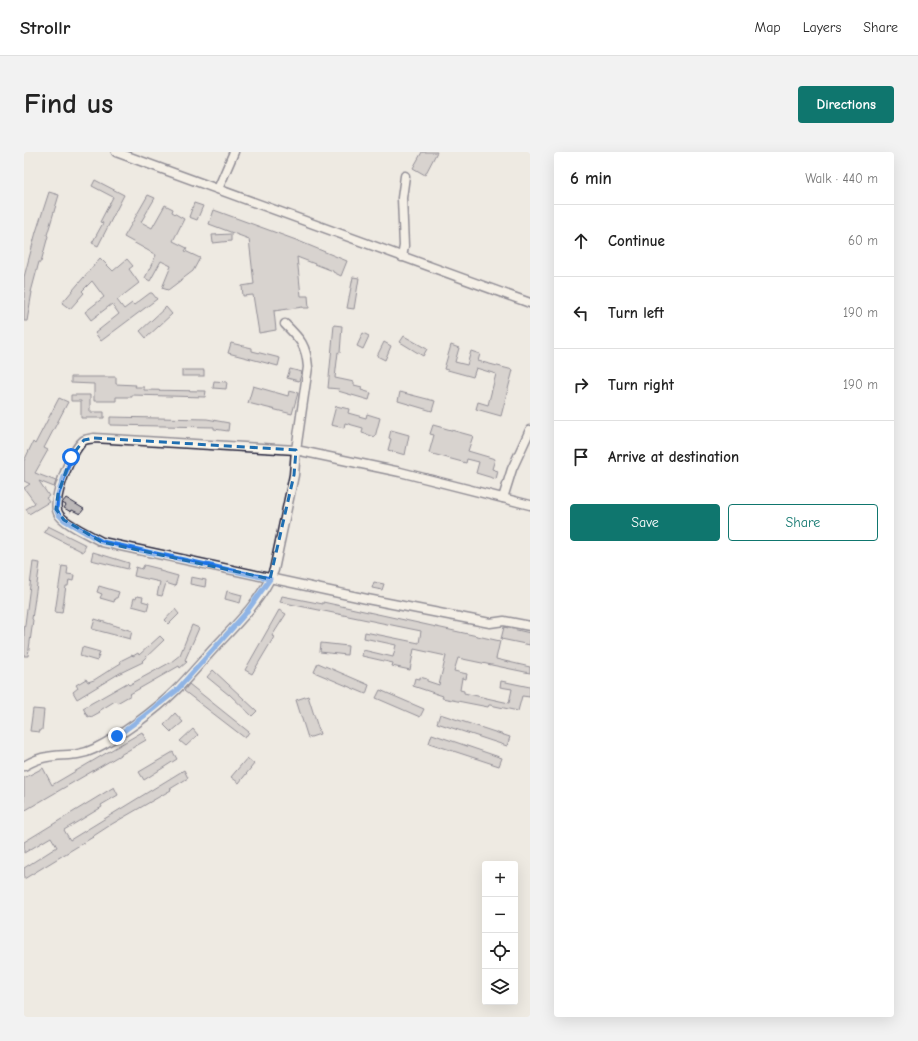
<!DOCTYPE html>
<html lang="en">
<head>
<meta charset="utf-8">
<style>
	:root { --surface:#fff; --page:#f2f2f2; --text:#222; --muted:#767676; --line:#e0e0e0; --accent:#0f766e }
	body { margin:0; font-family:"Comic Neue",sans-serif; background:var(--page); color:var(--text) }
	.controls { position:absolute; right:12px; bottom:12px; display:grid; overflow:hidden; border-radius:4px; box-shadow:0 4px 16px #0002 }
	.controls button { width:36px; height:36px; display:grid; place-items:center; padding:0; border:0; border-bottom:1px solid var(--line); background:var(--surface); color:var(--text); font:20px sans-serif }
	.stop { position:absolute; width:12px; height:12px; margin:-9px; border:3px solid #1a73e8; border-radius:50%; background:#fff }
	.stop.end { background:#1a73e8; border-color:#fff; box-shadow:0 1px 4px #0008 }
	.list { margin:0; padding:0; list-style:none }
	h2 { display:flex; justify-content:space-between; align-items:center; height:52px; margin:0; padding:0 16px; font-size:17px }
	h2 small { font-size:13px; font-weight:400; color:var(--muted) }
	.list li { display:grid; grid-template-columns:26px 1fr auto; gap:12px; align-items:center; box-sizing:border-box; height:72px; padding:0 16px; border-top:1px solid var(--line) }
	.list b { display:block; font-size:15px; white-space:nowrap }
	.list em { font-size:13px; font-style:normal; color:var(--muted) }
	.actions { display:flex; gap:8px; padding:12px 16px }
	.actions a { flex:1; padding:9px 0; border:1px solid var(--accent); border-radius:4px; text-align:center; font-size:14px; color:var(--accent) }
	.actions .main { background:var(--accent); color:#fff }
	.icon { flex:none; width:22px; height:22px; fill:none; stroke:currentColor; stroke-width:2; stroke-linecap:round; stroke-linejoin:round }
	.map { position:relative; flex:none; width:506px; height:865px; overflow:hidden; border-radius:4px }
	header { display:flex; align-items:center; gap:24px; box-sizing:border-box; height:56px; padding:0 20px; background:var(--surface); border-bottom:1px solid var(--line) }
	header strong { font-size:19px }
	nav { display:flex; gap:22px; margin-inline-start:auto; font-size:14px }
	.intro { display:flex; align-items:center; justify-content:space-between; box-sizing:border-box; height:96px; padding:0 24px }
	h1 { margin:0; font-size:28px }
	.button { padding:10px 18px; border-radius:4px; background:var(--accent); color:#fff; font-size:14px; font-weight:700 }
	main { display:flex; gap:24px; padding:0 24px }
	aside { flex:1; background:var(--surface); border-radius:4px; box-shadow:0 4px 16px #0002 }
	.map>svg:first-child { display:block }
	.building { fill:#bcb8b8; stroke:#22223b }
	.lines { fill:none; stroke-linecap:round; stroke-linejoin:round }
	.minor-casing { stroke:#22223b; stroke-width:11 }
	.minor { stroke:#fbf7ec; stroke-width:8 }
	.route { stroke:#1a73e8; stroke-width:5 }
	.marked { fill:none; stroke:#1f6fb2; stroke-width:3; stroke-dasharray:8 5; stroke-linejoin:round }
</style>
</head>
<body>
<header>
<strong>Strollr</strong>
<nav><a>Map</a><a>Layers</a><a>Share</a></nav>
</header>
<div class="intro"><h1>Find us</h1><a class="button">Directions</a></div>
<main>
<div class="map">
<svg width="506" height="865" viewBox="0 0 506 865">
	<rect width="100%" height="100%" fill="#eeeae2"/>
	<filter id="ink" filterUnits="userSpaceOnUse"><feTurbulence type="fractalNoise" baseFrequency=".025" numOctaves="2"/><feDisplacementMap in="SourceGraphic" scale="8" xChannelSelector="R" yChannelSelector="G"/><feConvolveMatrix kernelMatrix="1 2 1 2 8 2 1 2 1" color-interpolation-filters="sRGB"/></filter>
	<g filter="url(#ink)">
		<g class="building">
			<path d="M398,0h15l-12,23 -12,-7z"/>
			<path d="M71,28l29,15 -26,51 -6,-3 11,-20 -3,-1 13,-25 -21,-11z"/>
			<path d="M25,40l10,3 -12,40 1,1 -7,26h-2l-8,30h1l-5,29h-3v-44l12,-45z"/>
			<path d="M124,43l7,3 -14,24 11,6 13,-23 8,4 -1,3 12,7 -11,22 14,7 -2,3 15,7 -7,13 -25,19 -6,-2 9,-22 -10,-5 -11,20 -5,-3 11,-23 -32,-18z"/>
			<path d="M170,51l9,3 -6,14 -8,-3z"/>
			<path d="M190,58l82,30 51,21 -6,15 -8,-4v-1l-36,-14 4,39h7l1,12h-6v-1l-29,4 2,19 -17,3 -6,-38 -10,1 -1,-10 12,-2 -5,-45 -40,-15z"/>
			<path d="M207,82v7l-18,2 -1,-8z"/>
			<path d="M76,106l13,13 14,-12 6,7 -4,3 10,14 -22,17 7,9 8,-6 2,2 16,-12h2l5,6 -56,42 -6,-8 24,-19 -7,-10 -21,16 -6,-8 19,-15 -12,-16 -10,10 2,2 -14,16 -8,-6z"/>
			<path d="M329,125l6,1 -5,31 -7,-1z"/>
			<path d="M142,155l6,7 -26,24 -6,-7z"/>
			<path d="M310,173l8,1 -2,27 -2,-1 -3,26 19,4v3l8,2 -1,3 10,3 -2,7 -31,-9 1,-2 -11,-1z"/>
			<path d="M339,181l6,3 -6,13 -6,-3z"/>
			<path d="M380,184l23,13 -4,7 -23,-14z"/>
			<path d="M360,190l7,4 -6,14 -8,-4z"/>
			<path d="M207,191l21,5v3l28,7 -2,8 -50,-13z"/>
			<path d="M427,193l8,3 -4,14 12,3 4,-14 9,3 -2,7 35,9 -12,46 -25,-7 2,-7 10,3 8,-31 -20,-6 -3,9 -29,-8z"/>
			<path d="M266,217l12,3 -3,9 -12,-3z"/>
			<rect x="158" y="218" width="22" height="6"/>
			<path d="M47,225h45v7l20,1 -1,2h9v3l62,1 -1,6 -73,-2v2h-16v4h-22v-17l-23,-1z"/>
			<path d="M190,229l13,1 -1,7 -13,-1z"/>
			<path d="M229,234l35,10 1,-5 9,2 -6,21 -44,-11z"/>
			<path d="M376,240l35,9 -3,10 -34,-10z"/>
			<path d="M47,243h19v17h14v6h-23v-17h-10z"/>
			<path d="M35,246l9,4 -24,46 4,2 -13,23 21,8 -2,6 -15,-6 10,15 -3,2 3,4 -20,12 -3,-5 9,-6 -11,-15 6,-4 -6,-3v-20l9,-19 2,2z"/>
			<path d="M312,254l13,3 -1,4 18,5 1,-4 13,4 -5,19 -13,-4 1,-5 -18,-5 -1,5 -13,-3z"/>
			<path d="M86,265l97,2 22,4 -1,8 -14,-2v-2l-104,-2z"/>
			<path d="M409,273l40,11 -5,15 27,8 -3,10 6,2 -2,8 -20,-6 3,-11 -12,-3 -1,4 -37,-10 5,-18 -4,-1z"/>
			<path d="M367,278l18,5 -4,20 -17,-5 3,-11 -2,-1z"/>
			<path d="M42,346l18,11 -4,5 -8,-4 -1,2 -7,-4 2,-3 -4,-2z"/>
			<path d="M24,374l38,19 -3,7 -39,-20z"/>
			<path d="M69,400l36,11 -1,6 -37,-9z"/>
			<path d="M9,410l7,1 -8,56 1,1 -3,22 -2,14h-4v-24z"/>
			<path d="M120,413l16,4v2l18,5 -3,10 -9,-3 -4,13 -5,-1 3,-13 -26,-6 2,-9 6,2z"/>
			<path d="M38,414l6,1 -1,7 7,1 -1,6 -4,-1 -1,6h-2l-4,27 -7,-1z"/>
			<path d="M167,425l15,3 -1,7 -15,-3z"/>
			<path d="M350,430l10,2 -2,6 -10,-2z"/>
			<path d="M75,434l20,6 -2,6h-2l-1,4 -14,-4 2,-4 -5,-2z"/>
			<path d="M203,439l15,4 -2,8 -15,-4z"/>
			<path d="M113,444l6,1 -1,4 7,2 -2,7 -15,-4 2,-8 2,1z"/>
			<path d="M258,444l41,8v-2l177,39 -4,18 34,8v6l-72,-15 -4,13 13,3 -1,5 -4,-1 -2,12 4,1v2l45,10 3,-14 -12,-2 1,-6 29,6v10l-8,-1 -4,15 -28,-6h-1l-1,2 -46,-9 1,-2 -30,-10 2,-8 5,1v-2l7,2v2l12,4 7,-29 -32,-7 -4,21 -18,-4 1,-3 -31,-7 1,-6 30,7 3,-12 -32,-7 1,-6 54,11 2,-12 -141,-29z"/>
			<path d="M151,457l4,5 -10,10 -4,-4z"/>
			<path d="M255,458l7,4 -14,22 2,1 -22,37 -7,-4z"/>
			<path d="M71,467l37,12 -2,8 -38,-10z"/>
			<path d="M168,473l7,3 -14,32 2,2 -7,6 -1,-2 -49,28 1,1 -14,8 -2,-2 -16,10 1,1 -9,5 -1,-1 -2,1 -5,-9 44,-25 2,2 42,-23 9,-7z"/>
			<path d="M480,475l26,6v12l-29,-6z"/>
			<path d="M136,484l4,4 -22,21 1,1 -23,11 -43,26 -4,-7 5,-4 -2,-3 10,-6 2,3 6,-2 22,-14 5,-3 -1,-2 12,-6 1,1 5,-3 1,2z"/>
			<path d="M297,491l27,3 -1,9 -27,-3z"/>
			<path d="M58,495l18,5 -3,9 -17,-5z"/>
			<path d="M294,511l51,22 -3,9 -52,-22z"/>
			<path d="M189,518l44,41 -5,5 -23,-22v1l-22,-18z"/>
			<path d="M165,532l60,48 -4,6 -61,-47z"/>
			<path d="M356,538l44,19 -4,8 -44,-19z"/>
			<path d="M284,544l12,38 -12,4 -12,-38z"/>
			<path d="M9,557l11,1 -2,20h-2v2l-10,-1z"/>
			<path d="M151,561l8,9 -12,10 -7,-7z"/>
			<path d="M416,562l70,23 -3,9 -70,-23z"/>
			<path d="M169,577l5,6 -12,11 -6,-5z"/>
			<path d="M118,580l4,8 -122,71v-33l19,-10 9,17z"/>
			<path d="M408,582l70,24 -3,8 -70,-23z"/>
			<path d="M149,600l4,7 -33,21 -5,-8z"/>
			<path d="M223,606l7,6 -15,19 -8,-6z"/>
			<path d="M160,618l4,8 -18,11 1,1 -59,34 -20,13h1l-69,42v-11l33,-21 -6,-10 -27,16v-11l90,-55 4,8 -17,10 1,2 -38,23 6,10z"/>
		</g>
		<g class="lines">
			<g class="minor-casing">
				<g id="minor">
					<path d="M92,0l414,151"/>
					<path d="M194,37l16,-37"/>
					<path d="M378,105l2,-11 -2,-48 3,-22"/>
					<path d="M479,346l9,-29 18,-39"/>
					<path d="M506,353l-130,-33 -104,-22 -202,-12c-4,1 -9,1 -11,3 -11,9 -32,59 -25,72 4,10 34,23 44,29l265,57 123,24 14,-2 26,5"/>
					<path d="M0,614c7,-4 15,-8 23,-9 16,-3 31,0 47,-8 27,-13 61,-38 82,-59 14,-14 27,-30 41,-45 20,-21 46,-47 57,-75l20,-95 2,-25 12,-83c-2,-22 -7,-27 -23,-43"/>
				</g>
			</g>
			<use href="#minor" class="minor"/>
		</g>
	</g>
	<g class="lines" filter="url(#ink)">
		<path class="route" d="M47,305l-13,37 -2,15 2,5 6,6 38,22 168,37 -25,35 -69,77 -32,25 -27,20"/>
	</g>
	<path d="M0 0H506V865H0ZM70,286l202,12 -2,25 -24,104 -168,-37 -38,-22 -8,-11 2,-15 13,-37 13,-17z" fill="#eeeae2" fill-opacity=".55" fill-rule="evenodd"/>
	<path class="marked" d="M70,286l202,12 -2,25 -24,104 -168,-37 -38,-22 -8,-11 2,-15 13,-37 13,-17z"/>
</svg>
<div class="controls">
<button>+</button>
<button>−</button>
<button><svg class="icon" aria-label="locate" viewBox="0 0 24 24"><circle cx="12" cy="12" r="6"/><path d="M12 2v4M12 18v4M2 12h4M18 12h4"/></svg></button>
<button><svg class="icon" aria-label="layers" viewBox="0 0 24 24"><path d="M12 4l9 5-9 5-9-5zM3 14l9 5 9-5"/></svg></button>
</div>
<div class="stop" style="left:47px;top:305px"></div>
<div class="stop end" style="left:93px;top:584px"></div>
</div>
<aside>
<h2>6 min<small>Walk · 440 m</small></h2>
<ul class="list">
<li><svg class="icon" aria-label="ahead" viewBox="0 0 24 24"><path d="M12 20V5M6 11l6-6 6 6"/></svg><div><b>Continue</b></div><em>60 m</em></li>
<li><svg class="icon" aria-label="left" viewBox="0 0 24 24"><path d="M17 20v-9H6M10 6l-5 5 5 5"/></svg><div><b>Turn left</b></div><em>190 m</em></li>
<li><svg class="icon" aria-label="right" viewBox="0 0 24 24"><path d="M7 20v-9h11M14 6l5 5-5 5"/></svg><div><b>Turn right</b></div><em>190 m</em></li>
<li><svg class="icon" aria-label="arrive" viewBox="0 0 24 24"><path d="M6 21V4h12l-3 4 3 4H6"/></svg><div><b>Arrive at destination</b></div></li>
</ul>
<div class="actions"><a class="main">Save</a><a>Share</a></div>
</aside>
</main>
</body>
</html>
